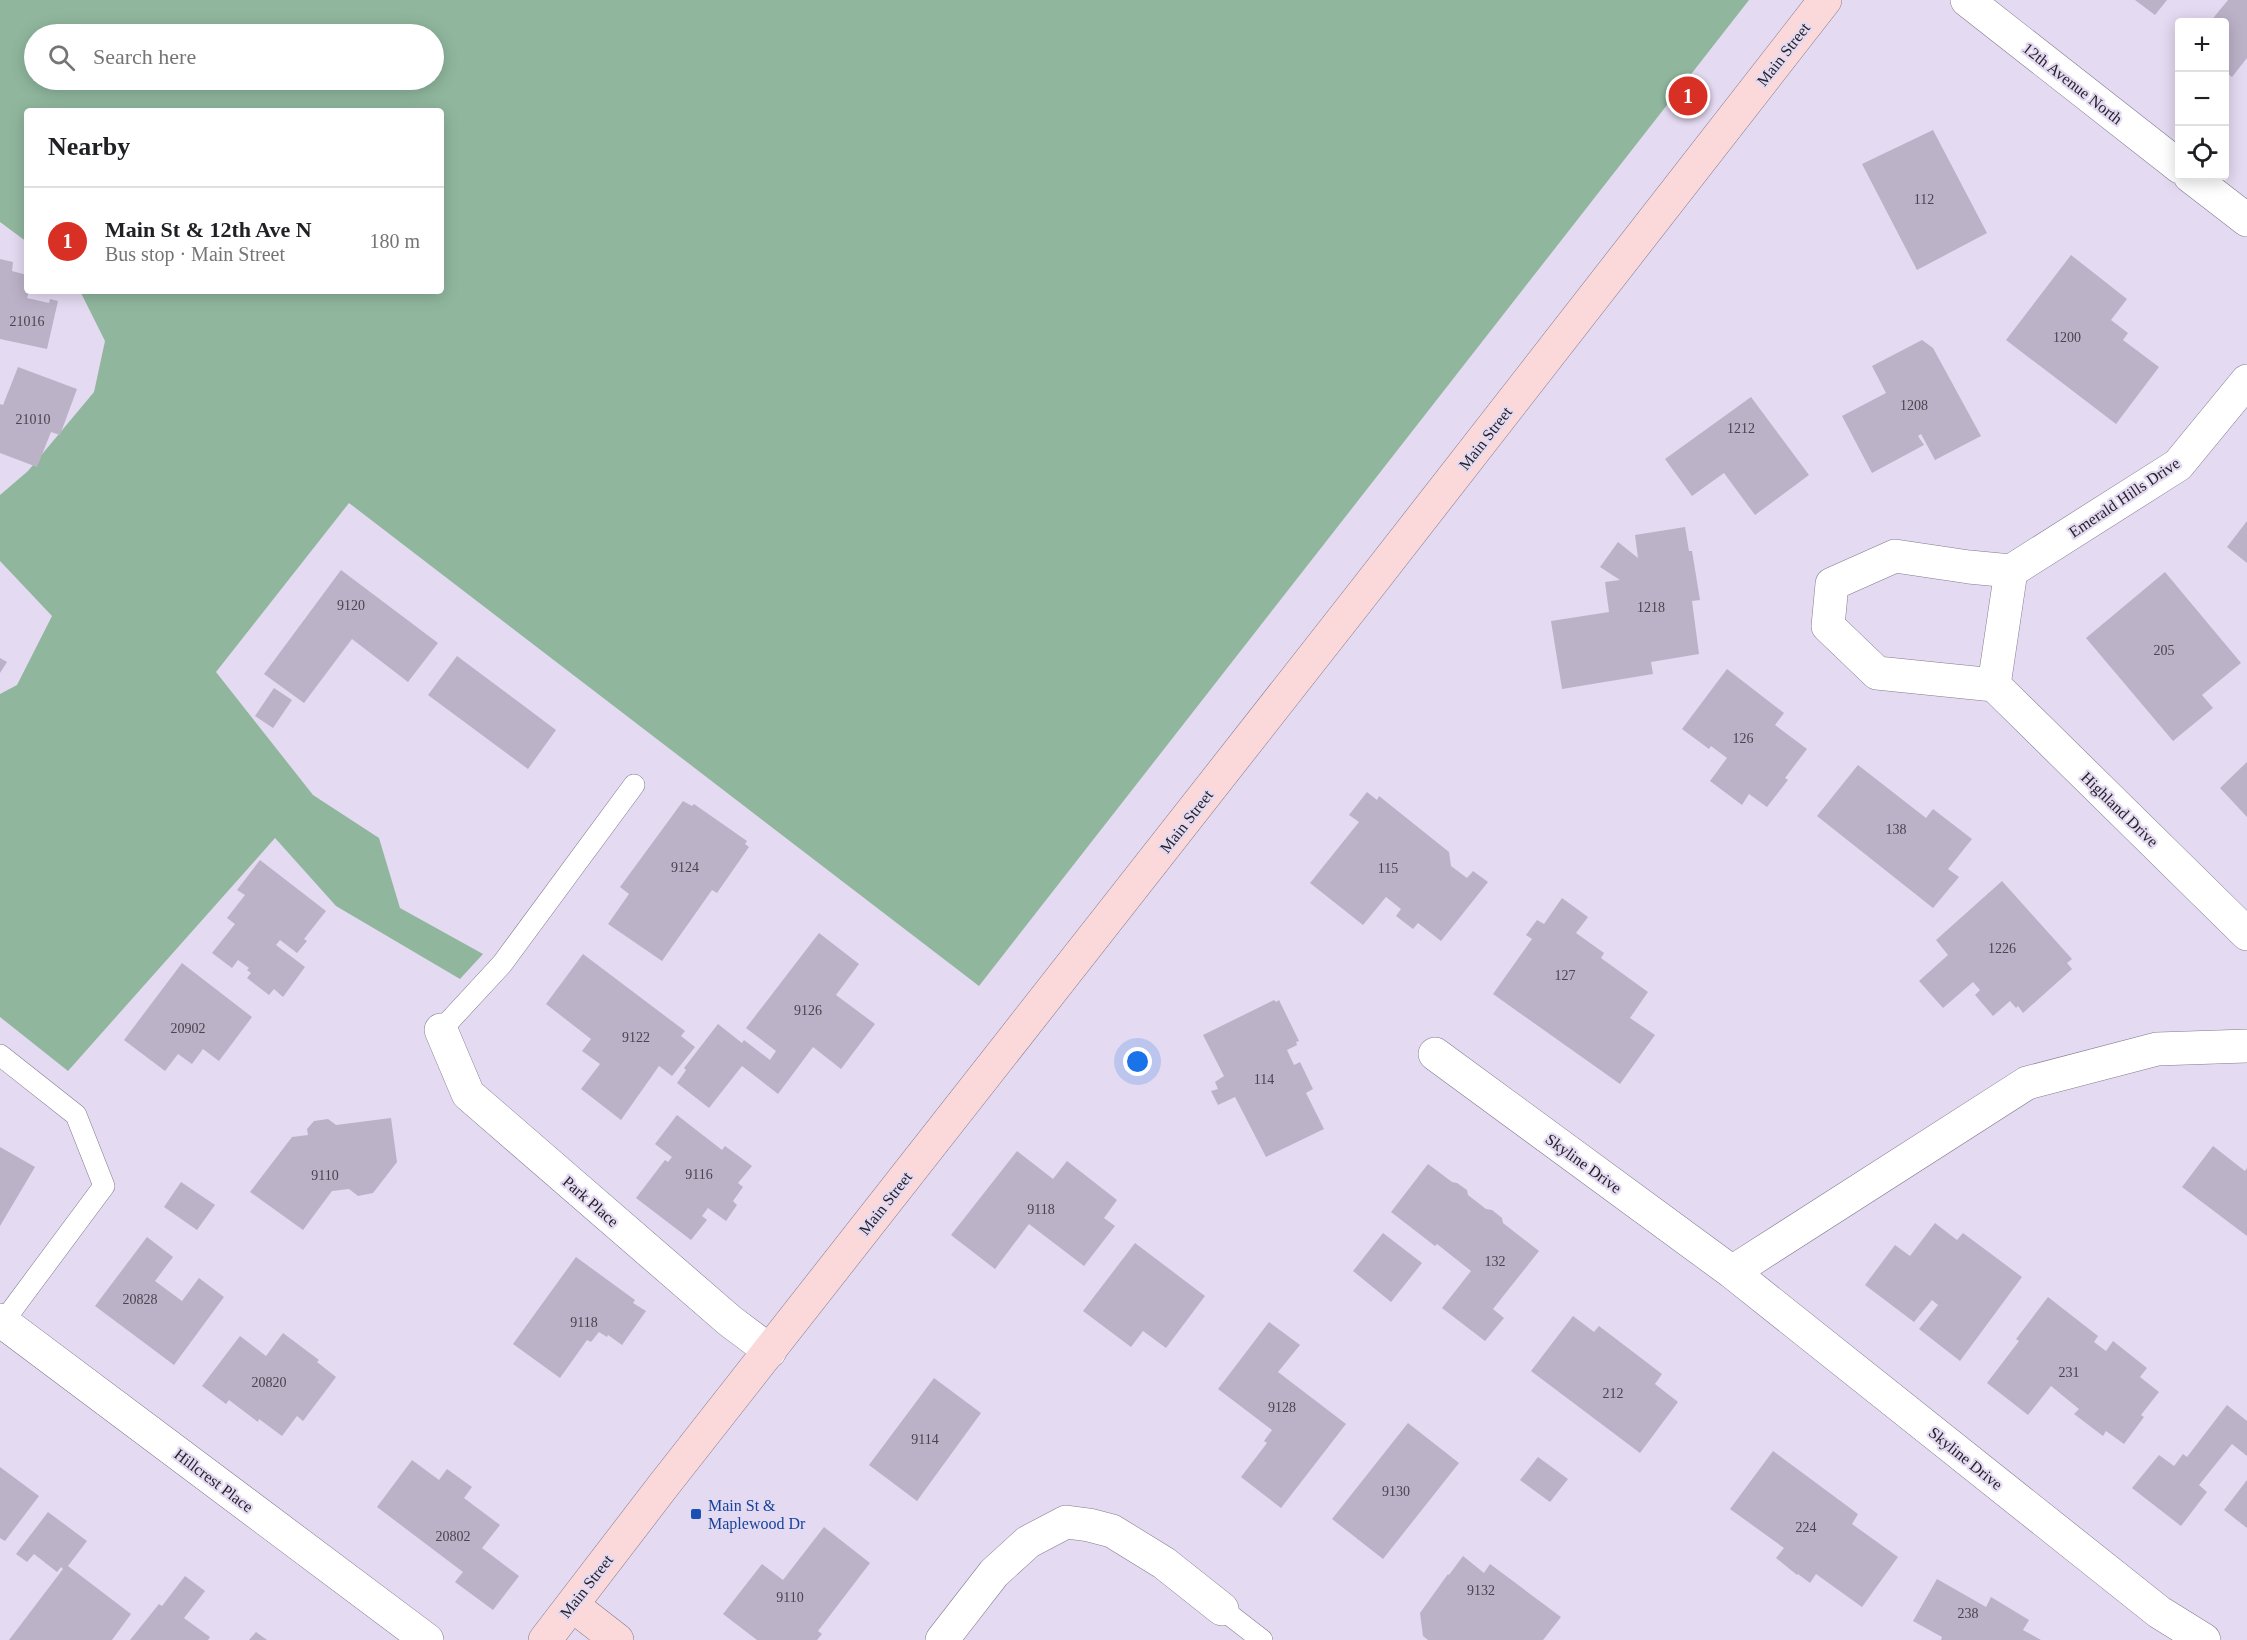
<!DOCTYPE html>
<meta charset="utf-8">
<style>
:root{--surface:#fff;--page:#f2f2f2;--text:#202124;--muted:#757577;--line:#e0e0e0;--accent:#d93025}
body{margin:0;font-family:Georgia,serif;background:var(--page);color:var(--text)}
.controls{position:absolute;right:18px;top:18px;display:grid;overflow:hidden;border-radius:6px;box-shadow:0 3px 15px #0003}
.controls button{width:54px;height:54px;display:grid;place-items:center;padding:0;border:0;border-bottom:2px solid var(--line);background:var(--surface);color:var(--text);font:30px sans-serif}
.you{position:absolute;left:1138px;top:1062px;width:21px;height:21px;margin:-15px;border:4px solid #fff;border-radius:50%;background:#1a73e8;box-shadow:0 0 0 9px #1a73e833}
.badge{display:grid;place-items:center;width:39px;height:39px;border-radius:50%;background:var(--accent);color:#fff;font-size:20px;font-weight:700}
.pin{position:absolute;translate:-50% -50%;border:3px solid #fff;box-shadow:0 2px 6px #0006}
.list{margin:0;padding:0;list-style:none}
h2{display:flex;justify-content:space-between;align-items:center;height:78px;margin:0;padding:0 24px;font-size:26px}
h2 small{font-size:20px;font-weight:400;color:var(--muted)}
.list li{display:grid;grid-template-columns:39px 1fr auto;gap:18px;align-items:center;box-sizing:border-box;height:108px;padding:0 24px;border-top:2px solid var(--line)}
.list b{display:block;font-size:22px;white-space:nowrap}
.list p{margin:0;font-size:20px;white-space:nowrap;color:var(--muted)}
.list em{font-size:20px;font-style:normal;color:var(--muted)}
.icon{flex:none;width:33px;height:33px;fill:none;stroke:currentColor;stroke-width:2;stroke-linecap:round;stroke-linejoin:round}
.map{position:relative;flex:none;width:2247px;height:1640px;overflow:hidden}
.search{position:absolute;background:var(--surface);box-shadow:0 3px 15px #0003;left:24px;top:24px;width:420px;height:66px;display:flex;align-items:center;gap:15px;box-sizing:border-box;padding:0 21px;border-radius:33px;color:var(--muted);font-size:22px}
.panel{position:absolute;background:var(--surface);box-shadow:0 3px 15px #0003;left:24px;top:108px;width:420px;height:186px;border-radius:6px}
.map>svg:first-child{display:block}
</style>
<div class="map">
<svg width="2247" height="1640" viewBox="0 0 2247 1640">
<rect width="100%" height="100%" fill="#e4daf1"/>
<path fill="#90b79e" fill-rule="evenodd" d="M0,0H1749L979,986L349,503L216,672L313,795L379,838L400,908L483,954L460,979L336,906L275,838L68,1071L0,1017V694L17,685L52,616L0,561V495L28,471L94,392L105,341L80,291H441V111H27V242L0,222ZM34,34H434V80H34Z"/>
<path fill="#bcb2c8" d="M2135,0H2167L2155,15Z
M2228,0H2247V58L2232,77L2224,71V22H2210Z
M1933,130L1987,233L1917,270L1862,164Z
M2071,255L2127,299L2111,320L2128,333L2123,340L2159,367L2116,424L2006,340Z
M0,259L13,262L12,271L27,275L25,291L29,292L27,298L49,303L50,299L58,301L47,349L0,339Z
M1922,340L1933,348L1981,436L1935,460L1921,434L1918,436L1924,445L1872,473L1842,416L1886,393L1872,366Z
M18,367L77,389L60,435L51,432L37,467L0,453V404L3,405Z
M1751,397L1809,475L1755,515L1724,473L1692,496L1665,459Z
M2247,521V563L2227,547Z
M1685,527L1689,551H1692L1700,600L1692,601L1699,654L1651,662L1653,674L1562,689L1551,621L1609,612L1605,582L1620,580L1600,567L1618,542L1638,558L1635,535Z
M341,570L438,643L408,682L352,639L304,703L264,674Z
M2165,572L2241,663L2202,695L2213,708L2173,741L2086,638Z
M457,656L556,730L528,769L428,695Z
M0,658L7,662L0,673Z
M1727,669L1784,713L1775,725L1807,749L1785,778L1788,780L1767,807L1749,794L1742,805L1710,781L1727,758L1711,746L1709,749L1682,729Z
M274,688L292,700L273,728L255,716Z
M2247,762V817L2220,788Z
M1858,765L1926,818L1933,809L1972,839L1948,869L1959,877L1933,908L1817,816Z
M1367,792L1377,800L1379,796L1449,852L1451,866L1467,878L1473,871L1488,882L1441,941L1418,923L1413,929L1396,916L1401,909L1386,897L1363,925L1310,883L1359,822L1349,815Z
M683,801L692,806L694,804L747,841L745,844L749,847L717,893L712,890L662,961L608,924L629,894L620,887Z
M260,860L326,911L304,939L307,941L297,953L280,940L276,945L305,967L283,997L274,989L269,995L247,978L251,973L247,970L249,968L238,960L232,968L212,953L235,924L227,918L245,895L237,890Z
M2002,881L2072,959L2067,963L2072,969L2023,1013L2018,1006L2016,1008L2010,1001L1993,1016L1975,995L1980,990L1973,982L1943,1008L1919,981L1948,955L1936,940Z
M1562,898L1588,917L1576,933L1604,953L1601,958L1648,992L1630,1018L1655,1035L1620,1084L1493,994L1532,939L1526,935L1537,920L1544,924Z
M819,933L859,964L836,995L875,1024L841,1069L813,1047L778,1094L742,1066L709,1108L677,1083L686,1070L684,1068L718,1024L742,1043L744,1040L770,1060L776,1051L746,1028Z
M583,954L685,1031L681,1036L695,1047L672,1076L659,1066L621,1120L581,1089L600,1064L582,1051L591,1039L546,1004Z
M182,963L252,1017L219,1061L203,1049L192,1064L178,1054L165,1071L124,1040Z
M1274,1000L1276,1002L1279,1000L1299,1041L1296,1042L1297,1045L1287,1050L1294,1065L1300,1062L1313,1089L1306,1093L1324,1129L1266,1157L1235,1097L1218,1105L1211,1091L1218,1089L1215,1082L1224,1076L1203,1035Z
M677,1115L722,1150L725,1146L752,1166L738,1183L743,1187L733,1201L737,1205L726,1221L708,1208L702,1216L707,1220L691,1240L636,1198L665,1160L668,1162L672,1157L655,1144Z
M391,1118L397,1162L373,1193L358,1196L349,1189L332,1191L303,1230L250,1192L292,1137L308,1135L307,1129L314,1121L328,1119L336,1125Z
M2213,1146L2245,1171L2247,1168V1236L2182,1187Z
M0,1147L35,1167L0,1226Z
M1017,1151L1053,1179L1067,1161L1117,1200L1104,1218L1115,1226L1084,1266L1029,1224L995,1269L951,1235Z
M1428,1164L1452,1182L1457,1183L1467,1190L1468,1195L1486,1209L1492,1210L1502,1218L1503,1223L1539,1251L1493,1309L1504,1318L1485,1341L1442,1308L1471,1271L1437,1244L1435,1246L1391,1212Z
M181,1182L215,1205L197,1230L164,1207Z
M1935,1223L1957,1240L1963,1233L2022,1277L1960,1361L1919,1329L1938,1305L1932,1300L1914,1322L1865,1285L1895,1245L1910,1256Z
M1383,1233L1422,1263L1391,1302L1353,1271Z
M147,1237L173,1257L155,1281L182,1301L199,1278L224,1297L174,1365L95,1306Z
M1135,1243L1205,1296L1166,1348L1143,1331L1131,1347L1083,1311Z
M576,1257L635,1300L633,1303L646,1311L622,1345L608,1335L607,1337L599,1332L591,1342L587,1340L560,1378L513,1344Z
M2048,1297L2098,1336L2094,1342L2106,1351L2113,1341L2147,1368L2140,1377L2159,1392L2141,1415L2144,1417L2124,1444L2106,1431L2103,1436L2074,1414L2079,1409L2051,1386L2028,1415L1987,1383L2019,1341L2016,1339Z
M1573,1316L1594,1332L1599,1326L1662,1374L1655,1384L1678,1402L1640,1453L1531,1371Z
M1269,1322L1300,1345L1278,1372L1346,1424L1281,1508L1241,1477L1267,1443L1264,1441L1272,1430L1218,1389Z
M283,1333L319,1360L317,1362L336,1377L303,1421L297,1416L282,1436L259,1419L258,1422L229,1400L226,1404L202,1386L240,1336L266,1356Z
M934,1378L981,1413L917,1501L869,1465Z
M2227,1405L2247,1421V1456L2232,1444L2199,1485L2207,1492L2181,1526L2132,1488L2159,1455L2174,1466L2183,1454L2187,1457Z
M1408,1423L1459,1463L1383,1559L1332,1519Z
M1773,1451L1858,1514L1852,1524L1898,1557L1862,1607L1816,1574L1810,1583L1798,1574L1797,1575L1776,1558L1784,1548L1730,1509Z
M1538,1457L1568,1479L1550,1502L1520,1480Z
M412,1460L439,1480L447,1469L472,1487L464,1498L500,1525L482,1548L519,1576L493,1610L455,1582L463,1572L377,1507Z
M0,1467L39,1496L5,1541L0,1538Z
M2247,1480V1528L2224,1510Z
M48,1512L87,1541L68,1566L131,1614L112,1640H9L63,1569L61,1567L57,1572L34,1554L27,1562L16,1554Z
M824,1527L870,1563L818,1631L822,1634L817,1640H757L723,1614L762,1564L783,1580Z
M1463,1556L1484,1573L1490,1564L1561,1617L1543,1640H1428L1423,1636L1420,1613L1448,1574L1449,1575Z
M185,1576L205,1591L184,1618L210,1637L208,1640H130L159,1604L162,1606Z
M1937,1579L1986,1607L1991,1597L2029,1620L2023,1630L2041,1640H1941L1942,1637L1913,1621Z
M256,1632L267,1640H249Z"/>
<g fill="none" stroke-linecap="round" stroke-linejoin="round">
<g stroke="#837a8e" stroke-width="22">
<path id="lane" d="M441,1030L502,964L634,785
M0,1055L76,1115L104,1186L3,1322
M1222,1609L1262,1640"/>
</g>
<g stroke="#837a8e" stroke-width="34">
<path id="street" d="M1967,0L2180,167
M2190,176L2247,220
M1994,685L2011,571L2178,465L2247,381
M1994,685L1877,673L1828,626L1832,584L1895,556L1969,567L2011,571
M1994,685L2247,934
M441,1030L468,1094L730,1321L770,1351
M1435,1054L1732,1272L2159,1612L2204,1640
M1732,1272L2027,1083L2157,1049L2247,1046
M0,1320L427,1640
M942,1640L994,1573L1028,1542L1066,1522L1089,1525L1112,1531L1164,1563L1222,1609"/>
</g>
<g stroke="#837a8e" stroke-width="34">
<path id="secondary" d="M572,1605L617,1640
M545,1640L663,1486L1368,587L1825,0"/>
</g>
<use href="#lane" stroke="#fff" stroke-width="21"/>
<use href="#street" stroke="#fff" stroke-width="33"/>
<use href="#secondary" stroke="#fbd9da" stroke-width="33"/>
</g>
<rect fill="#1a4fb4" stroke="#e4daf1" stroke-width="2" x="690" y="1508" width="12" height="12" rx="3"/>
<g text-anchor="middle" stroke-width="4.5" stroke-linejoin="round" paint-order="stroke">
<g font-size="14" fill="#49444f">
<text x="1924" y="204">112</text>
<text x="27" y="326">21016</text>
<text x="2067" y="342">1200</text>
<text x="1914" y="410">1208</text>
<text x="33" y="424">21010</text>
<text x="1741" y="433">1212</text>
<text x="351" y="610">9120</text>
<text x="1651" y="612">1218</text>
<text x="2164" y="655">205</text>
<text x="1743" y="743">126</text>
<text x="1896" y="834">138</text>
<text x="685" y="872">9124</text>
<text x="1388" y="873">115</text>
<text x="2002" y="953">1226</text>
<text x="1565" y="980">127</text>
<text x="808" y="1015">9126</text>
<text x="188" y="1033">20902</text>
<text x="636" y="1042">9122</text>
<text x="1264" y="1084">114</text>
<text x="699" y="1179">9116</text>
<text x="325" y="1180">9110</text>
<text x="1041" y="1214">9118</text>
<text x="1495" y="1266">132</text>
<text x="140" y="1304">20828</text>
<text x="584" y="1327">9118</text>
<text x="2069" y="1377">231</text>
<text x="269" y="1387">20820</text>
<text x="1613" y="1398">212</text>
<text x="1282" y="1412">9128</text>
<text x="925" y="1444">9114</text>
<text x="1396" y="1496">9130</text>
<text x="1806" y="1532">224</text>
<text x="453" y="1541">20802</text>
<text x="1481" y="1595">9132</text>
<text x="790" y="1602">9110</text>
<text x="1968" y="1618">238</text>
</g>
<g font-size="16" fill="#231f27" stroke="#e4daf1">
<text transform="translate(1783 54) rotate(-52)" y="6">Main Street</text>
<text transform="translate(2073 83) rotate(38)" y="6">12th Avenue North</text>
<text transform="translate(1485 438) rotate(-52)" y="6">Main Street</text>
<text transform="translate(2124 497) rotate(-34)" y="6">Emerald Hills Drive</text>
<text transform="translate(2120 809) rotate(44)" y="6">Highland Drive</text>
<text transform="translate(1186 821) rotate(-52)" y="6">Main Street</text>
<text transform="translate(1584 1163) rotate(36)" y="6">Skyline Drive</text>
<text transform="translate(591 1201) rotate(41)" y="6">Park Place</text>
<text transform="translate(885 1203) rotate(-52)" y="6">Main Street</text>
<text transform="translate(1966 1458) rotate(39)" y="6">Skyline Drive</text>
<text transform="translate(214 1480) rotate(37)" y="6">Hillcrest Place</text>
<text transform="translate(586 1586) rotate(-52)" y="6">Main Street</text>
</g>
<g font-size="16" fill="#164399" stroke="#e4daf1" text-anchor="start">
<text x="708" y="1511">Main St &amp;<tspan x="708" dy="18">Maplewood Dr</tspan></text>
</g>
</g>
</svg>
<div class="controls">
<button>+</button>
<button>−</button>
<button><svg class="icon" aria-label="locate" viewBox="0 0 24 24"><circle cx="12" cy="12" r="6"/><path d="M12 2v4M12 18v4M2 12h4M18 12h4"/></svg></button>
</div>
<div class="you"></div>
<div class="pin badge" style="left:1688px;top:96px">1</div>
<div class="search"><svg class="icon" aria-label="search" viewBox="0 0 24 24"><circle cx="10" cy="10" r="6"/><path d="M15 15l6 6"/></svg>Search here</div>
<section class="panel">
<h2>Nearby<small></small></h2>
<ul class="list">
<li><span class="badge">1</span><div><b>Main St &amp; 12th Ave N</b><p>Bus stop · Main Street</p></div><em>180 m</em></li>
</ul>
</section>
</div>
